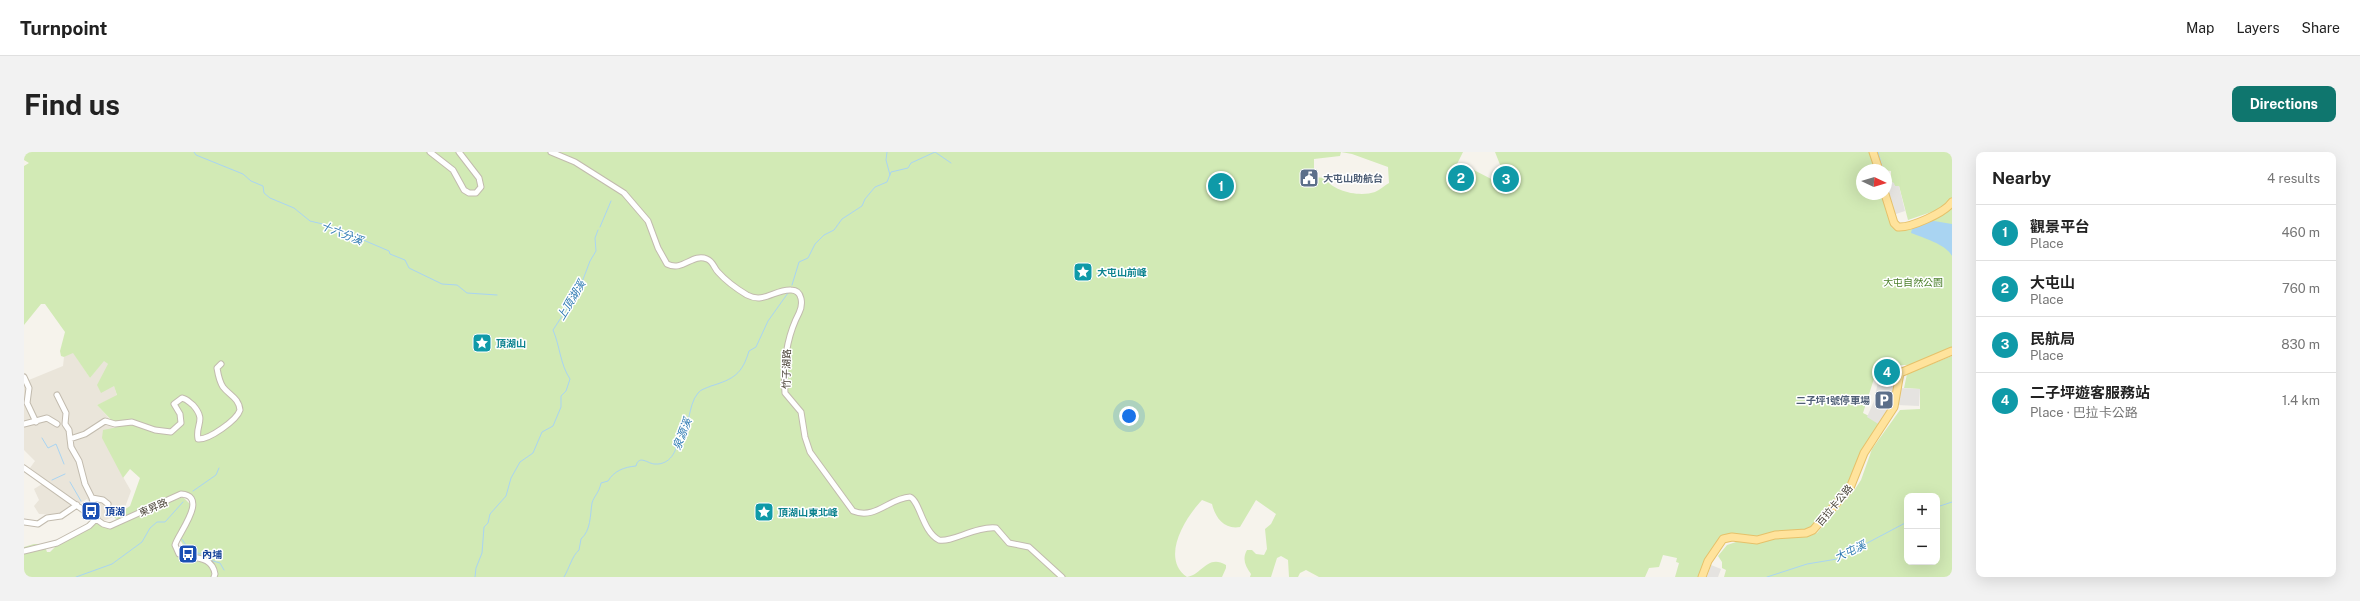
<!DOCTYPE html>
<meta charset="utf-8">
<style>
:root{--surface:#fff;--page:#f2f2f2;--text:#222;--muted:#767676;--line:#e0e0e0;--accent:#0f766e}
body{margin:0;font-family:"Public Sans","Noto Sans TC",sans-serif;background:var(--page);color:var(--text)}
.controls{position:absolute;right:12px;bottom:12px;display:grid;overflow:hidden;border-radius:8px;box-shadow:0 4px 16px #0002}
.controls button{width:36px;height:36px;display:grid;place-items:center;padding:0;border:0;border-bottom:1px solid var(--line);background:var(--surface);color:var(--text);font:20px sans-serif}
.compass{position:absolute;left:1832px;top:12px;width:36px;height:36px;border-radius:50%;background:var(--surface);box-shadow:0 4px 16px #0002;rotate:94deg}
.you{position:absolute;left:1105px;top:264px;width:14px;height:14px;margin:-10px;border:3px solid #fff;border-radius:50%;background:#1a73e8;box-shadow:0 0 0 6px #1a73e833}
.badge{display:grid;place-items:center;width:26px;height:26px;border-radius:50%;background:var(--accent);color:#fff;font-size:13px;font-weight:700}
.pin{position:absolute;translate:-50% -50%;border:2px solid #fff;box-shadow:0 1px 4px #0006}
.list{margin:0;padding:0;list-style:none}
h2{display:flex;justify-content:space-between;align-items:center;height:52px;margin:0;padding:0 16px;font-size:17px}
h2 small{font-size:13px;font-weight:400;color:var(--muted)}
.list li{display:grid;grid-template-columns:26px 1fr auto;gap:12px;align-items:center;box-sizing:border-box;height:56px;padding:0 16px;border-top:1px solid var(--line)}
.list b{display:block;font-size:15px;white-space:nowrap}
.list p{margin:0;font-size:13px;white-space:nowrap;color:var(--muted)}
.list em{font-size:13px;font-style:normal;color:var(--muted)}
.map{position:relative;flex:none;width:1928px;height:425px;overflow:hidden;border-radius:8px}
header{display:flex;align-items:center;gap:24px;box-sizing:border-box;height:56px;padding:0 20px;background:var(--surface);border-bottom:1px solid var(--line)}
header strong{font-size:19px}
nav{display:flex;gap:22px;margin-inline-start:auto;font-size:14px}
.intro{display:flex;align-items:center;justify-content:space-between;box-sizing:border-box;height:96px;padding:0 24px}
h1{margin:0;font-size:28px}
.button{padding:10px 18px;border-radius:8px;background:var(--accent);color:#fff;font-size:14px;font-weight:700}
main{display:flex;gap:24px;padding:0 24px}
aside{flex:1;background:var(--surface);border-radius:8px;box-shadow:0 4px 16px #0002}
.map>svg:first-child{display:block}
</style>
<header>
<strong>Turnpoint</strong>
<nav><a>Map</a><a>Layers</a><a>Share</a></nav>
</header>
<div class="intro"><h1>Find us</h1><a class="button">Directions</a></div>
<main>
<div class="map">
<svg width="1928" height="425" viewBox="0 0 1928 425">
<rect width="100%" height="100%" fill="#f6f3ec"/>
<path fill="#eae5da" d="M49,200L66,226L80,208L84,212L93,244L73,253L94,276L95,318L107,339L101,355L89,365L79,369L63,347L36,363L15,362L10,354L15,348L10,337L23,329L6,316L11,309L0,298V230L39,214L40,205Z"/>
<path fill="#d2eab5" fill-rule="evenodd" d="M0,0H1439L1433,12L1436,17L1442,14L1475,31L1481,25L1471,0H1847L1852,18H1838V42H1859L1877,78L1928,53V197C1897,210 1890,217 1855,211L1839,261L1857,270L1827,332L1789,375C1764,387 1731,385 1704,383L1680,412L1675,425H1651L1655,411L1652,410L1653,406L1639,403L1635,415L1625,416L1621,425H1295L1282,418L1276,421L1274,425H1265L1264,408L1257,404L1253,406L1247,425H1226L1227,422C1221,414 1218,407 1223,398H1228L1232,402L1240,403L1243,397L1241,377L1247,372L1252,362L1232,348L1216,375C1200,378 1191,365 1188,352L1178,348C1161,366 1136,406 1163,425C1178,423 1183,402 1202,413V416L1198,425H191C198,408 174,405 164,400L156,388L169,356L163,342L96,369L89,365L106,354L116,326L106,317L99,326L78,286L79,278L94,275L73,253L93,243L90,234L77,241L73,233L84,212L80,209L66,226L49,201L40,205L37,204L36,199L41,180L21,152H17L0,173V14L5,11L0,8ZM1317,0L1328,2L1364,15L1365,31C1361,33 1356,38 1351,40C1336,45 1309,40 1301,26L1290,25V7L1316,4Z
M1854,0H1928V47L1919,56L1884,68L1875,34H1871L1867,29V19L1860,18Z
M1928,204V425H1700L1702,418L1698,416V410L1694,404L1703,393L1712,390L1785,384L1793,381L1831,337L1837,328L1848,297L1876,258L1896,257V237L1880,236L1883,222ZM1883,344H1913V410H1883Z
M159,345L166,352C166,361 164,370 158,377C154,383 149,386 148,394L155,404L184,412L188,419L187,425H0V395L10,392H20L23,400H26L33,393L73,370L85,376L91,375L121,359Z"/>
<path fill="#e5e3e0" d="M1862,27L1870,31L1871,34H1875L1881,59L1869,63L1862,36Z
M1855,225L1870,228L1872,231L1866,256L1856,273L1843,265L1850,249Z
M1874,236L1896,237L1895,254L1873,253Z
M1687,413L1697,417L1694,425H1683Z"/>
<path fill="#a9d4f2" d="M1910,69L1928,72V104C1923,93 1898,85 1887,81L1888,77L1899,70Z"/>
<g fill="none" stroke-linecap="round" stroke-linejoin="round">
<path stroke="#a9d4f2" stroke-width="1" d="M170,0L172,3L219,22L227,29L239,34L240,41L246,46L270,56L286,69L307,74L321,83L337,87L365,99L366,102L381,108L385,116L418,132L433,133L443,141L473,143
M863,0L862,8L866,23
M911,0L927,11
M1854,0L1859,17
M576,75L587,49
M768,133L775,110L784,106L791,92L800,83L810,78L818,67L838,54L841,47L851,35L863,30L867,20L884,16L887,11L911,0
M18,286L24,296L32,292L40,312
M28,328L41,322
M46,330L57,349
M169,339L192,323L195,316
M1913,355L1928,350
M157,386L167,400L179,402L189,409L196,411L200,418
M52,425L88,412L118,390L126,376L133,370H141L159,350
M451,425L452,416L458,401L460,375L464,371L466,362L482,344L487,326L496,310L509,301L518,280L529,274L537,255V244L542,239L546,227C536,212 536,194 529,178L555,138L566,109L572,99L571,86L574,78
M540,425C545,417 548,404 555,398L557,387C567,378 566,364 568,351C570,344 575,341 577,331L584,329C590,319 600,315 612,314C615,302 624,312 631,312C646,313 653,299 654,287C667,278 663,254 674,241C677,237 683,236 687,234C710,227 718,222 725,199L732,195L744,169L764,141
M1743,425L1783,412L1813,407L1883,370"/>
<g stroke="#c2bbae" stroke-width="7">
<path id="minor" d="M406,0L429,18L440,38L445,41H452L457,35L455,26L435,0
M527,0L551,10L600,41L624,69L634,96L643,112C659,120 668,101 683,107C689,109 690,116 694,120C702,129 713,137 723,143C740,152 751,137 767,138C779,138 779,153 775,161C762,186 759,213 761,241L777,260L781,285L786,300L829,359C852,368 865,346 886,345C896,349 898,379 915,388C927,391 952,374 972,376L985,391L1005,395L1038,425
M0,225L5,236L3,251L12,270
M0,272L23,266L33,272
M46,287L61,282L81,269L91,272L108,270L131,278L147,280L157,271L156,262L150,252L158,246C163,247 165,250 169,253C183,269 171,272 174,287C185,288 213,268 216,258C215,246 205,243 199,235C195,229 194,222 193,216L197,212
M0,316L79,372L86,374L157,342C186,344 153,383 151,393L155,402C169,407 188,403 191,422L190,425
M68,346L79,348L84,352
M0,370L14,372L23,366L37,364L53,353
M0,399L33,391L65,374L73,366L68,346L61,332L55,309L47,295L45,278L41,272L42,261L33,243"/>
</g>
<g stroke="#e6c16a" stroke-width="9">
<path id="major" d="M1849,0L1855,18
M1861,42L1870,71L1874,75C1886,76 1921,61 1928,50
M1678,425L1684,409L1699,387L1708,385L1733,388L1751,383L1782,381L1789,378L1826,336L1840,301L1870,255L1876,221L1928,199"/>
</g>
<use href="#minor" stroke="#fff" stroke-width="5"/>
<use href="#major" stroke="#ffe39c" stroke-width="7"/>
</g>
<defs>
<g id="civic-square" transform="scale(1)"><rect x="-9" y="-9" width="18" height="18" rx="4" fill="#5c6f8a" stroke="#fff"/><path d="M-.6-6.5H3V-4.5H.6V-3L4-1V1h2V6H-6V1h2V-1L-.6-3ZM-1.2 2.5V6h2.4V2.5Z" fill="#fff"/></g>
<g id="sight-square" transform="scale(1)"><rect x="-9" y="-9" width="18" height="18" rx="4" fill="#0f9aa8" stroke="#fff"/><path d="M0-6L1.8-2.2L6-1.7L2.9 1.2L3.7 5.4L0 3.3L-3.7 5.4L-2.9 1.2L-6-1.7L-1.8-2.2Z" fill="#fff"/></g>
<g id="parking-square" transform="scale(1)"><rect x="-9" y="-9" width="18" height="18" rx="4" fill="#5c6f8a" stroke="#fff"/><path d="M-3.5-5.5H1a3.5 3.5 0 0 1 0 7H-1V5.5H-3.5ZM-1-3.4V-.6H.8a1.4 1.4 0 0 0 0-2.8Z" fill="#fff"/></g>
<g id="bus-square" transform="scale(1)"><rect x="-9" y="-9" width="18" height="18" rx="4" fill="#1a4fb4" stroke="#fff"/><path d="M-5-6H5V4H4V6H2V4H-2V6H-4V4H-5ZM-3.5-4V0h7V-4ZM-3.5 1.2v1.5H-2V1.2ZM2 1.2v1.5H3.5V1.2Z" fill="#fff"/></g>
</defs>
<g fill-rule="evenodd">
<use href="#civic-square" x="1285" y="26"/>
<use href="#sight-square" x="1059" y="120"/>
<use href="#sight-square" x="458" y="191"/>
<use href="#parking-square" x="1860" y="248"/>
<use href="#bus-square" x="67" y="359"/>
<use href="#sight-square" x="740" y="360"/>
<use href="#bus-square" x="164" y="402"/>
</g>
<g text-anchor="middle" stroke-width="3" stroke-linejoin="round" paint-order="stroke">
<g font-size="10" font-weight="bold" fill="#4e5e75" stroke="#fff" text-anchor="start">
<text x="1299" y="30">大屯山助航台</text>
<text x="1846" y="252" text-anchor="end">二子坪1號停車場</text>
</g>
<g font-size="10" font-weight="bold" fill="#0d838f" stroke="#fff" text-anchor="start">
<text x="1073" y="124">大屯山前峰</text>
<text x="472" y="195">頂湖山</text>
<text x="754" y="364">頂湖山東北峰</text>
</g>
<g font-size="10" fill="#4a7f2a" stroke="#fff">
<text x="1889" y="134">大屯自然公園</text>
</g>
<g font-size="10" fill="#4b4439" stroke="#fff">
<text transform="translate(762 217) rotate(-89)" y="4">竹子湖路</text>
<text transform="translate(1810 353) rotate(-50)" y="4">百拉卡公路</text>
<text transform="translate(129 355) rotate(-23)" y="4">東昇路</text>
</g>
<g font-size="10" font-weight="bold" fill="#164399" stroke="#fff" text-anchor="start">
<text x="81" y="363">頂湖</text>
<text x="178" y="406">內埔</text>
</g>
<g font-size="11" font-style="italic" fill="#2e7ab2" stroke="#fff">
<text transform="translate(318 81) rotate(22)" y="4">十六分溪</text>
<text transform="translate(547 148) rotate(-59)" y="4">上頂湖溪</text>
<text transform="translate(658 282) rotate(-69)" y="4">泉源溪</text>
<text transform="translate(1826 399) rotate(-25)" y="4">大屯溪</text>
</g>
</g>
</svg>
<div class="controls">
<button>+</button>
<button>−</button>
</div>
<svg class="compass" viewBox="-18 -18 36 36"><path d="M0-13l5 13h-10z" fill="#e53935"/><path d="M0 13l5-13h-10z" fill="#767676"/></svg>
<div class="you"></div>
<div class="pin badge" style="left:1197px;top:34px;background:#0f9aa8">1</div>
<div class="pin badge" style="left:1437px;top:26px;background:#0f9aa8">2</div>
<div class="pin badge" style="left:1482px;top:27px;background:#0f9aa8">3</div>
<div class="pin badge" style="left:1863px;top:220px;background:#0f9aa8">4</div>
</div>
<aside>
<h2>Nearby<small>4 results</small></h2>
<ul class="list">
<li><span class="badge" style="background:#0f9aa8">1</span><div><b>觀景平台</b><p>Place</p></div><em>460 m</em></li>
<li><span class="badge" style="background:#0f9aa8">2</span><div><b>大屯山</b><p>Place</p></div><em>760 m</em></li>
<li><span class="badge" style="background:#0f9aa8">3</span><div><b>民航局</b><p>Place</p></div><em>830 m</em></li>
<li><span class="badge" style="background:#0f9aa8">4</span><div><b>二子坪遊客服務站</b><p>Place · 巴拉卡公路</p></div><em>1.4 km</em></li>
</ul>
</aside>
</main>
